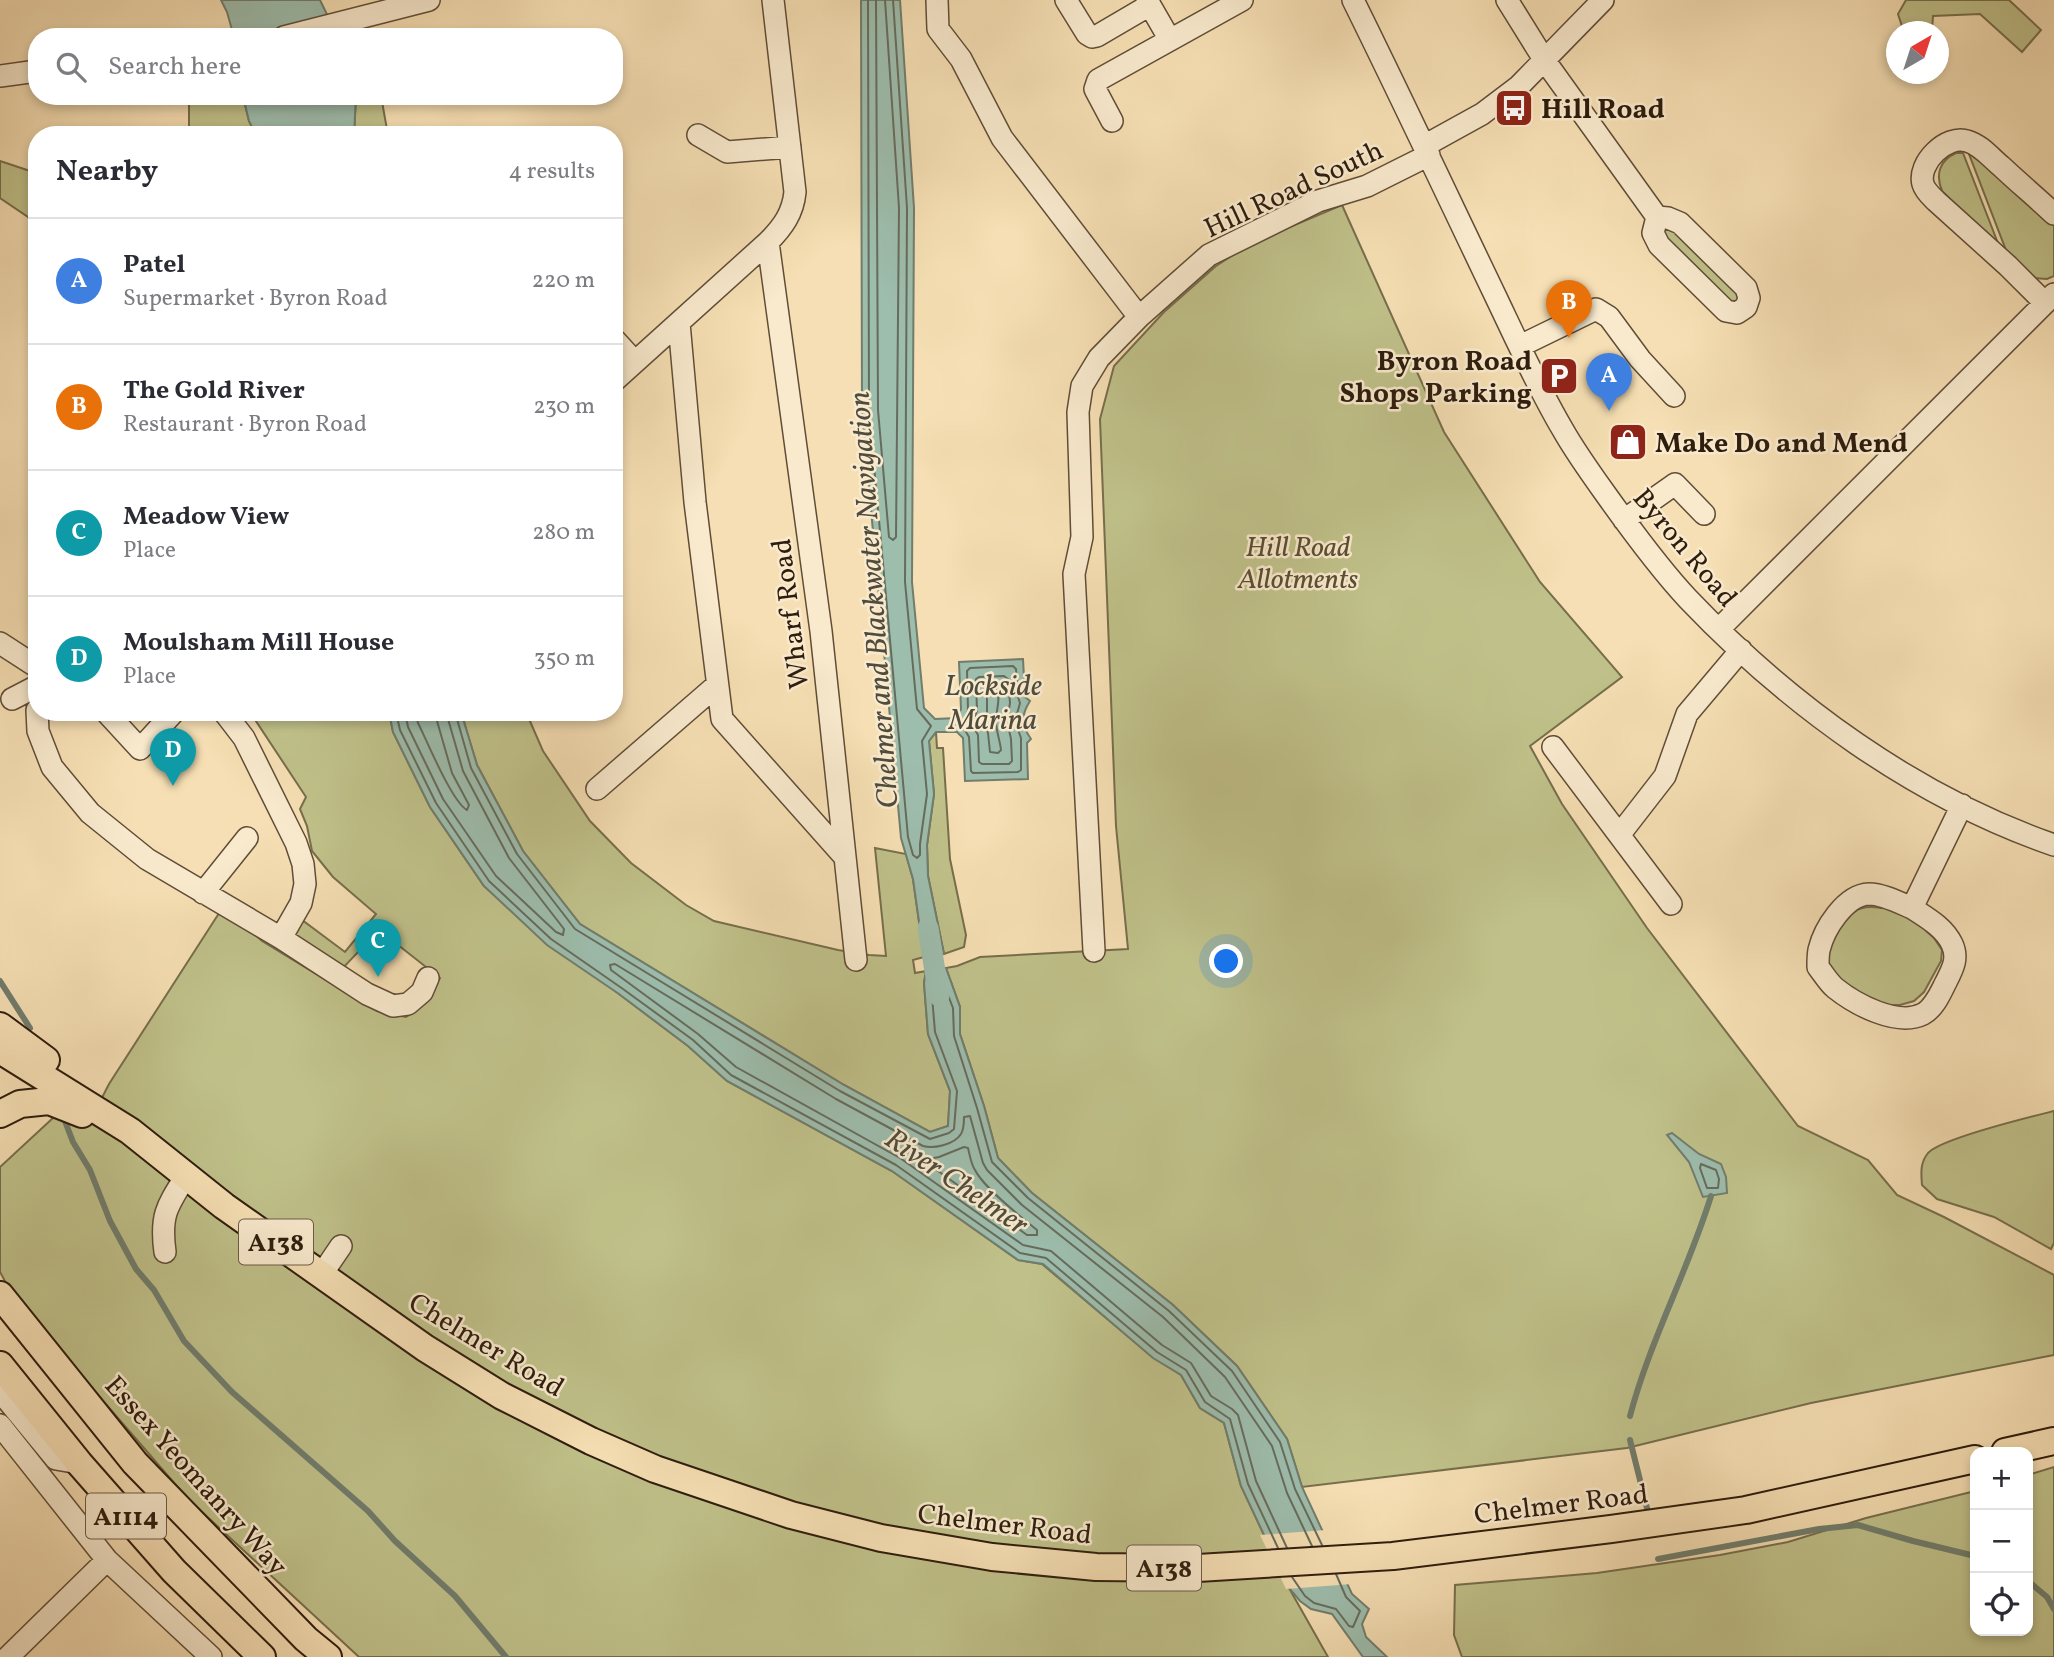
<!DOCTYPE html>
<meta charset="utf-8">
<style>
:root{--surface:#fff;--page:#f7f7f7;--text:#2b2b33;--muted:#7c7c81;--line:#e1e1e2;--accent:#8f2418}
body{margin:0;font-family:Vollkorn,serif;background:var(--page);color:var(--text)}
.controls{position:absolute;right:21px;bottom:21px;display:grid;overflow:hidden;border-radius:14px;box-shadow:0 4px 10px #0003}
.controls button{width:63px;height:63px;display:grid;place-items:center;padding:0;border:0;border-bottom:2px solid var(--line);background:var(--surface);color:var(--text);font:35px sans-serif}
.compass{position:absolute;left:1886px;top:21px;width:63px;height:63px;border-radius:50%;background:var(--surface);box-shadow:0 4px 10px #0003;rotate:39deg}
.you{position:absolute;left:1227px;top:962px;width:24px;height:24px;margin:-18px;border:5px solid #fff;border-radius:50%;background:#1a73e8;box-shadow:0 0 0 10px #1a73e833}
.badge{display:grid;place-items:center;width:46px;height:46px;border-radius:50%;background:var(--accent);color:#fff;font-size:23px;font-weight:700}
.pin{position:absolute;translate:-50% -58px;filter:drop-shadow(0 2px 4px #0008)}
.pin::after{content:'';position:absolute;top:37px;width:24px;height:21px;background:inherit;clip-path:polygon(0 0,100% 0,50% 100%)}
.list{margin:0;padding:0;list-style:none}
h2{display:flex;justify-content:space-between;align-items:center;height:91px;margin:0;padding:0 28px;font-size:30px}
h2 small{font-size:23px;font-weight:400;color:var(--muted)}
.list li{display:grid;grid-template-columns:46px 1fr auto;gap:21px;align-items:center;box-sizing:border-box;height:126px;padding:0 28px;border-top:2px solid var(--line)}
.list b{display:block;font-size:26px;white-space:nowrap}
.list p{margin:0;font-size:23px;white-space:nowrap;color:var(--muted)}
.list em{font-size:23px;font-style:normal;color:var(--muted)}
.icon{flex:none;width:38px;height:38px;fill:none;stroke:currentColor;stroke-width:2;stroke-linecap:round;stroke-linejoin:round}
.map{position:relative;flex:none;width:2054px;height:1657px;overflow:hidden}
.search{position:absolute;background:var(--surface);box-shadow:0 4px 10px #0003;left:28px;top:28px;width:595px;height:77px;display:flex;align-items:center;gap:18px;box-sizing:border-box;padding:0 24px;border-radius:28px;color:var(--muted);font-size:26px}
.panel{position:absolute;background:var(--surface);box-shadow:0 4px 10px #0003;left:28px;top:126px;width:595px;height:595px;border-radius:28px}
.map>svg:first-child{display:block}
</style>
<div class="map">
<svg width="2054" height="1657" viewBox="0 0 2054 1657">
<rect width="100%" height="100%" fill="#f6dfb4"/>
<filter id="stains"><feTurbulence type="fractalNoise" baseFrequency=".00286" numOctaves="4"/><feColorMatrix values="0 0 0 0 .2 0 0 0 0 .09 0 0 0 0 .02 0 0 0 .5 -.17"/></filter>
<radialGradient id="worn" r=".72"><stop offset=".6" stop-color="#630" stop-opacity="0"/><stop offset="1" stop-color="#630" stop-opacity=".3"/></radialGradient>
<path fill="#c0c18a" stroke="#776e4c" stroke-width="2" d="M1906,0H2009L2041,30L2022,52L1980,14L1933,16L1932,31H1905L1902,26L1898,14Z
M189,96H243L249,121L256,135H189Z
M356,96H381L388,135H354Z
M1956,153H1963L2001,251L1942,191C1935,174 1940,160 1956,153Z
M1969,154L1975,156L2054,221V276L2047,279L2033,278L2009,258Z
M0,161L30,171L37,177V223L0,198Z
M1342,205L1444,432L1540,582L1622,677L1530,746L1562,804L1647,928L1798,1126L1868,1160L1897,1195L1944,1217L2054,1275V1355L1811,1403L1627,1448L1302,1487L1287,1439L1237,1366L1173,1305L1032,1193L998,1158L984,1106L960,1034V1007L946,968L957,966L980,957L1128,949L1116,826L1100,419L1114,366L1164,312L1216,266L1250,244Z
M1668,225L1740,292L1736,305L1728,304L1665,242L1662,227Z
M250,712H389L393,732L430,807L484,886L619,994L688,1046L727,1081L892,1171L1018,1260L1042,1264L1150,1355L1181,1375L1200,1408L1224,1423L1241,1486L1289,1588L1328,1657H359L188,1499L14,1298L0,1272V1167L53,1118L63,1116L88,1125L109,1084L223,907L262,941L377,1011L406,1017L427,1002L440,978L379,930L341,970L292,934L302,920L345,952L376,914L333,877L312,851L307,826L300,809L306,797Z
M461,712H526L543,751L590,821L631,863L686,905L714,921L838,950L869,955L886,956L875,848L906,854L913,879L924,957L913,960L915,973L926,971L924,983L928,1034L950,1091L948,1126L930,1132L844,1085L580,924L523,851L477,765Z
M936,732L937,748H943L950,859L966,935L964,947L944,954L928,876L927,845L934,794L929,741Z
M1882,904L1927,927L1926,931L1934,938L1942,950L1941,961L1924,992L1914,1001L1900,1005H1882L1841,982L1828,963L1827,942C1844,922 1851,902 1881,908Z
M2054,1111V1243L2051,1249L1994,1217L1937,1199L1922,1185C1921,1173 1920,1163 1928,1153C1942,1138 2030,1117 2054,1111Z
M2054,1467V1657H1462L1454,1635L1455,1585L1597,1573L1720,1555L1788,1542L1866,1518L1975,1491V1631H2028V1475Z"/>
<path fill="#9dbdad" stroke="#717d6d" stroke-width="2" d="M221,0H320L338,37H234L227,12Z
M861,0H900L914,208L912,582L924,708L935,719L957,718L961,709L959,662L1023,659L1025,697L1030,701C1021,715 1021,725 1031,739L1027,743L1028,779L965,781L963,738L957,732H936L929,741L934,794L927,845L928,876L944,954L924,957L913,879L901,838L862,411Z
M243,96H356L354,135H256L249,121Z
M389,712H461L477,765L523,851L580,924L844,1085L930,1132L948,1126L950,1091L928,1034L924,983L926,971L946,968L960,1007V1034L984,1106L998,1158L1032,1193L1173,1305L1237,1366L1287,1439L1302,1487L1352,1594L1369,1609L1362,1624L1366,1637L1387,1657H1363L1332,1614L1311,1609L1300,1601L1289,1588L1241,1486L1224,1423L1200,1408L1181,1375L1153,1358L1043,1264L1018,1260L892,1171L727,1081L688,1046L619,994L547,945L484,886L430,807L393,732Z
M1672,1133L1699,1154L1721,1164L1726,1177L1727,1193L1703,1197L1689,1162L1667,1135Z"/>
<path fill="#f6dfb4" d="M1326,1530L1352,1584L1286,1589L1260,1535Z"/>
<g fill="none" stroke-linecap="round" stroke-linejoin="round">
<path stroke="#666c5d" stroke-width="2" d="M868,0L869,411L908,837L913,855L917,858L920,855V844L927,794L922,741L931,726L917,709L905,582L907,208L893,0
M876,0L878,410L889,537L893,540L896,537L899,208L885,0
M1013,666L1016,669L1018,697L1020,703L1015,721L1021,738V770L1018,772L973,773L971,771L969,737L962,725L968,710L967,671L970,668Z
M1004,676L1008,679L1010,703L1007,721L1011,739L1012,761L1009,764H982L979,762L978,735L972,724L977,711L976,679L979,677Z
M989,687H995C1002,697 996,709 996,721C996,731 1000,740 1001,750L998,753L990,752L988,733L984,723L987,712V690Z
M396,712L400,730L436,803L489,881L551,939L623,989L693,1040L731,1075L896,1165L1020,1253L1046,1258L1157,1352L1186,1370L1205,1402L1230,1419L1248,1484L1278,1548
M405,712L408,727L443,799L496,876L556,932L563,935L564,929L509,858L463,771L446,712
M415,712L418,723C427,741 452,802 467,810L469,805L452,773L437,721L436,712
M455,712L471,768L517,854L575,929L840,1091L930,1139L949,1133L954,1129L957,1091L935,1032L931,984L933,978L941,977L953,1008L954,1036L977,1108L992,1162L1028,1198L1169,1311L1232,1371L1280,1442L1295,1489L1322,1545
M964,1147L968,1148C970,1156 971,1164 975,1170C984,1188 1021,1217 1037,1230V1235H1027L927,1163L928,1159L939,1157Z
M1701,1164L1716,1170L1719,1179L1718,1188H1707L1700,1168Z
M1287,1548L1256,1481L1238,1415L1232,1409L1211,1396L1191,1363L1162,1345L1051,1251L1023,1245L900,1158L736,1067L698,1034L611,970L610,965L615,964L836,1099L923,1146C933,1149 954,1145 961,1134C964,1129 964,1123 964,1117L970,1116L983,1163L987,1170L1022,1205L1163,1317L1225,1377L1272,1446L1287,1493L1312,1546
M1292,1577L1305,1596L1314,1603L1336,1609L1349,1626L1353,1627L1360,1611L1346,1597L1336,1574"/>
<path stroke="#717d6d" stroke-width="6" d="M0,981L30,1028
M63,1116L73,1142L90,1170L110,1221L136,1269L154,1290L184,1341L232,1392L368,1511L395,1541L455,1596L506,1657
M1630,1416C1650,1340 1688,1271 1711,1196
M1630,1440L1649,1516
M1658,1559L1819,1529L1858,1525L1913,1541L1975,1556
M2028,1581L2047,1597L2054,1609"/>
<path stroke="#9dbdad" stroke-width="21" d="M928,928L939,996"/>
<g stroke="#604d37" stroke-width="24">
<path id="minor" d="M773,0L795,192C793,213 783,227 768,242L821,631L856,960
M937,0L938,29L961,59L1002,138L1139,317
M1066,0L1087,34L1092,37L1097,36L1150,5
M1147,0L1170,40
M1353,0C1401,97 1447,195 1494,293C1516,339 1537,386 1563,430C1576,453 1592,475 1607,496C1632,531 1659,568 1688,599C1789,705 1915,797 2054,845
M1507,0L1545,61L1657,217L1668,218L1680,223L1746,288L1749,298L1746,307L1737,313L1726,311L1659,245L1653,233L1657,217
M284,37L429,0
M0,76L37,71
M1112,121L1095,89L1098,80L1242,0
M698,135L727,152L790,147
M1424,146L1482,114L1519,86L1603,0
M2045,303L2008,266L1936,201C1931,196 1925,191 1923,184C1917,163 1947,134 1967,141C1981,145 1991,158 2002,167C2019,183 2037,198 2054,214
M679,323L695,502L722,719L843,855
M614,339L635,362
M1520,346L1596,309L1609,317L1640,359L1674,396
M614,381L768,242
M1624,520L1675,484L1704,514
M1719,629L2054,294
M0,643L37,667
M12,699L37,686
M37,710L38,731L52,767L90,813L147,859L281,938L367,994L393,1006L408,1004L422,992L428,978
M106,712L140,749L174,712
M224,712L244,738L296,843L303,864L305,884L301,903L281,938
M1553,747L1671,904
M597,789L717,685
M1620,834L1665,776L1687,714L1741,650
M203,893L247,838
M1912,908C1900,903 1883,894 1869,894C1845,895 1824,929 1819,950C1818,955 1818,961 1818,967C1823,973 1828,982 1835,988C1855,1004 1897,1027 1923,1014C1934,1008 1940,994 1945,984C1952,970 1959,959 1952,944C1944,927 1927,918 1912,908L1962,805
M1094,951L1074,574L1082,537L1078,412L1082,386L1099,358L1139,317L1209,255L1318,201L1367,186L1429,155
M165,1252C160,1215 167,1206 186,1176
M322,1274L341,1246
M0,1391L56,1459L79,1463
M0,1425L107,1560L211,1657
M8,1657L107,1560"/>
</g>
<g stroke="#2e1c0d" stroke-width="30">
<path id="major" d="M0,1026L46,1060
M0,1050L130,1131L224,1206L425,1348L502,1396L591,1441L655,1469L791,1515L881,1538L992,1557L1096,1567L1198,1568L1393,1556L1611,1529L1746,1510L1975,1459
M0,1114L20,1104L49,1101L82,1114
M0,1295L135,1463L306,1639L328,1657
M0,1365L79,1463L174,1571L262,1657
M2005,1452L2054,1441"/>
</g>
<use href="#minor" stroke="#f9eace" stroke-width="21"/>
<use href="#major" stroke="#f6dfb4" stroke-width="26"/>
</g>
<defs>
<g id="bus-square" transform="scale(2.0125)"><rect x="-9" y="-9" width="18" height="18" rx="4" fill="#8f2418" stroke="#f9eace"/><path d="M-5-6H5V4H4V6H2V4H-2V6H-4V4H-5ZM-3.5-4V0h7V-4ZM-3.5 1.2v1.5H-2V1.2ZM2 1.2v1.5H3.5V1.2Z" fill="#fff"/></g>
<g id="parking-square" transform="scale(2.0125)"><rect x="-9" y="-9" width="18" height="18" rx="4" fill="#8f2418" stroke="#f9eace"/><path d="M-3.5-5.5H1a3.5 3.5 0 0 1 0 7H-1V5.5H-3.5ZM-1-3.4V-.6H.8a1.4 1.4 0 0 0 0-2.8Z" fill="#fff"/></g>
<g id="shop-square" transform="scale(2.0125)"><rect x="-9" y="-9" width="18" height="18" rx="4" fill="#8f2418" stroke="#f9eace"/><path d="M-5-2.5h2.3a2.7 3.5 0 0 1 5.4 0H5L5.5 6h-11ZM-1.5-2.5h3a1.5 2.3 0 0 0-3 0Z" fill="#fff"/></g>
</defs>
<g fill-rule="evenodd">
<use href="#bus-square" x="1514" y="108"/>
<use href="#parking-square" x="1559" y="376"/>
<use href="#shop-square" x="1628" y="442"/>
</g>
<g text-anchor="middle" stroke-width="5" stroke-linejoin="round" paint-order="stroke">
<g fill="#f9eace" stroke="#6b5a47" stroke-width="2">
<rect x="239" y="1219.5" width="74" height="45" rx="5"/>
<rect x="86" y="1493.5" width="80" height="45" rx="5"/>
<rect x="1127" y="1545.5" width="74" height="45" rx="5"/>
</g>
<g font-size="26" font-weight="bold" fill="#2e1c0d">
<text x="276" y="1251">A138</text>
<text x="126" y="1525">A1114</text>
<text x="1164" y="1577">A138</text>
</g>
<g font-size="28" font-weight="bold" fill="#2e1c0d" stroke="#f9eace" text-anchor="start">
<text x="1541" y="118">Hill Road</text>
<text x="1532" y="370" text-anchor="end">Byron Road<tspan x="1532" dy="32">Shops Parking</tspan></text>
<text x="1655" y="452">Make Do and Mend</text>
</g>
<g font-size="28" fill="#2e1c0d" stroke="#f9eace">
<text transform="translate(1293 188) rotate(-25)" y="10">Hill Road South</text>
<text transform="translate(1686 547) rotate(50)" y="10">Byron Road</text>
<text transform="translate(789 614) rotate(-97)" y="10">Wharf Road</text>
<text transform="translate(487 1344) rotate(31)" y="10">Chelmer Road</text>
<text transform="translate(197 1475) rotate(48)" y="10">Essex Yeomanry Way</text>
<text transform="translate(1561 1503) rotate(-7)" y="10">Chelmer Road</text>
<text transform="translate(1005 1523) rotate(7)" y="10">Chelmer Road</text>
</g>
<g font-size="28" font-style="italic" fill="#5a4e32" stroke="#f9eace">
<text x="1298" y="556">Hill Road<tspan x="1298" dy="32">Allotments</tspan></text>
</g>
<g font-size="30" font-style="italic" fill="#4f4c3d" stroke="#f9eace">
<text transform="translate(873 600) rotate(-94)" y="10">Chelmer and Blackwater Navigation</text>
<text x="993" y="695">Lockside<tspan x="993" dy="34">Marina</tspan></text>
<text transform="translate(957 1181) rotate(34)" y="10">River Chelmer</text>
</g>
</g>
<rect width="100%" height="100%" filter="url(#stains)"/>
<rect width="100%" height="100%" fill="url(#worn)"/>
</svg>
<div class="controls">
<button>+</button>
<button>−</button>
<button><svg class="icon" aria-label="locate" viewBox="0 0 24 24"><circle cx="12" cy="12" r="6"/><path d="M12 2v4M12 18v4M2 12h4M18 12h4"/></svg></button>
</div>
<svg class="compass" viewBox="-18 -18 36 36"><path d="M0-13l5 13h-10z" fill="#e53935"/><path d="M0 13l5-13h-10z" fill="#7c7c81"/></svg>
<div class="you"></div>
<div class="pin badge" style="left:1609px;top:411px;background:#3f7fe0">A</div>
<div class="pin badge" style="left:1569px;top:338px;background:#e8710a">B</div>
<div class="pin badge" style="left:378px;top:977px;background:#0f9aa8">C</div>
<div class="pin badge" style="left:173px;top:786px;background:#0f9aa8">D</div>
<div class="search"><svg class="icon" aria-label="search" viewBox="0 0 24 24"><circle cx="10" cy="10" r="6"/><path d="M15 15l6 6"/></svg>Search here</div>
<section class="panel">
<h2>Nearby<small>4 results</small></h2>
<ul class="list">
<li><span class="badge" style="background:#3f7fe0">A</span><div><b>Patel</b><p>Supermarket · Byron Road</p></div><em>220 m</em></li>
<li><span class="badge" style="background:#e8710a">B</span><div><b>The Gold River</b><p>Restaurant · Byron Road</p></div><em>230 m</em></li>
<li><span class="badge" style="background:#0f9aa8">C</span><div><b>Meadow View</b><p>Place</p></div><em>280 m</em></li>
<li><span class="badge" style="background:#0f9aa8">D</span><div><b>Moulsham Mill House</b><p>Place</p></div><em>350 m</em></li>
</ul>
</section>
</div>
